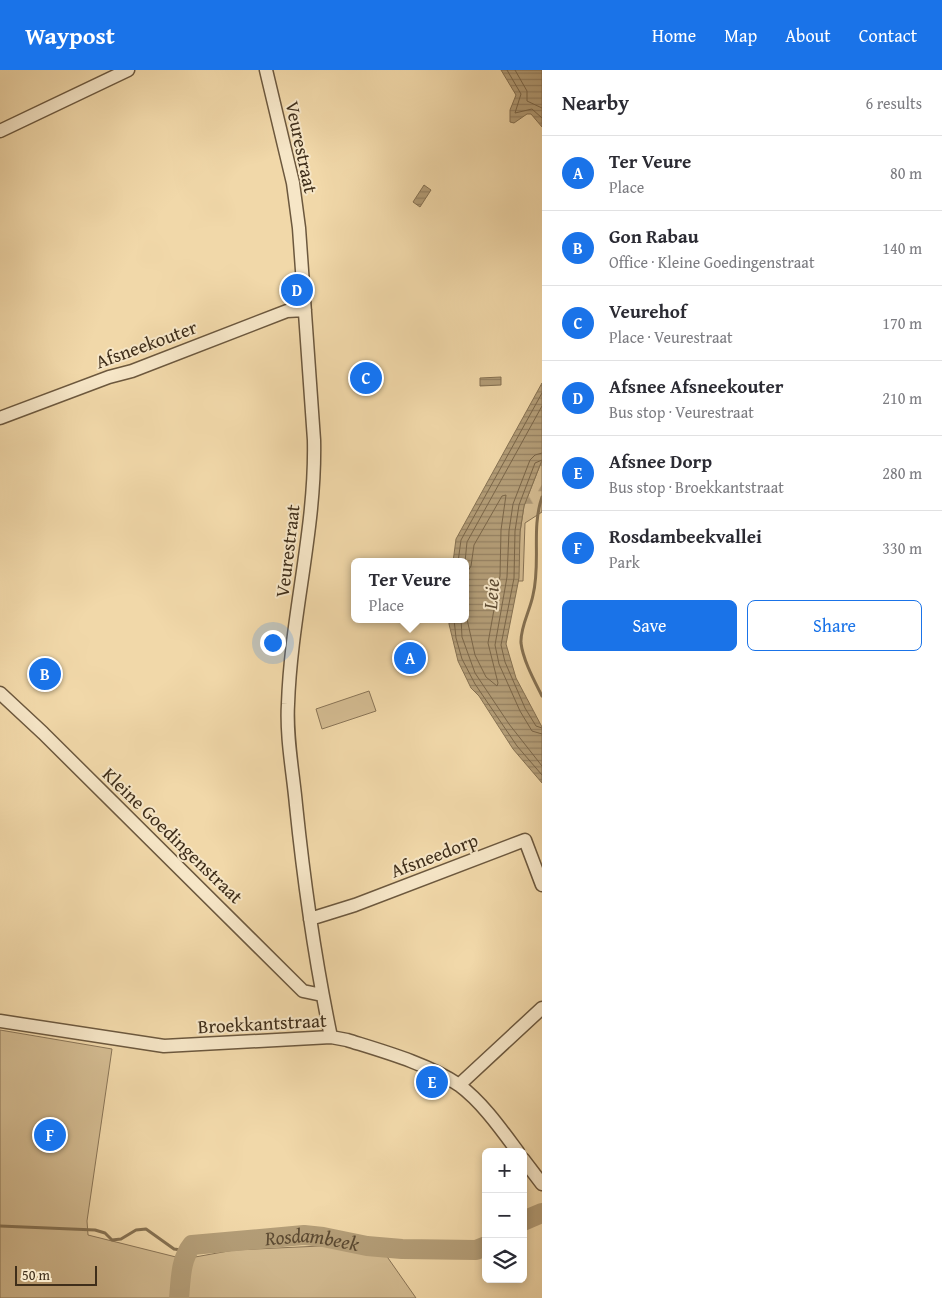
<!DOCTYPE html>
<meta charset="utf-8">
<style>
:root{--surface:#fff;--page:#f7f7f7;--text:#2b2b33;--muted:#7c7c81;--line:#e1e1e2;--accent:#1a73e8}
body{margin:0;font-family:"Gentium Book Plus",serif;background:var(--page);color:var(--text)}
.controls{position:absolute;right:15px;bottom:15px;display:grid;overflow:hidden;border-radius:8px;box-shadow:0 2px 8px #0003}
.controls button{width:45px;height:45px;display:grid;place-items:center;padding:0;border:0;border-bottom:1px solid var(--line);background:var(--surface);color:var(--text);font:25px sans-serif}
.scale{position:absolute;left:15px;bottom:12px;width:82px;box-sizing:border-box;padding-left:5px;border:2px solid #3f2e1a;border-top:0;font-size:14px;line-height:18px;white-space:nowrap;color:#3f2e1a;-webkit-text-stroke:4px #f6e6c7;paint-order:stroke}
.you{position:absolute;left:272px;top:572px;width:18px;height:18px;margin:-12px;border:4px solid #fff;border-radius:50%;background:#1a73e8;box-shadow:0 0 0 8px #1a73e833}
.badge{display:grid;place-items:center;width:32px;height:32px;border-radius:50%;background:var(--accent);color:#fff;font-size:16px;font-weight:700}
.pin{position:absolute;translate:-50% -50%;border:2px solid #fff;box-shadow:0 1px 5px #0006}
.popup{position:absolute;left:351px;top:488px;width:118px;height:65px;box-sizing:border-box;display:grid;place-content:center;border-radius:8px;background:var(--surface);filter:drop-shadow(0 1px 4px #0005);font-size:16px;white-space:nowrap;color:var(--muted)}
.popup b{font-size:19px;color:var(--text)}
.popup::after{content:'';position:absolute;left:50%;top:100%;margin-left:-10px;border:10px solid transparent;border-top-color:var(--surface)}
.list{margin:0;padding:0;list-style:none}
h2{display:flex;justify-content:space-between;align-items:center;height:65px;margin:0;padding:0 20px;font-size:21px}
h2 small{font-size:16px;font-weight:400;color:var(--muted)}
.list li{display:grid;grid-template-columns:32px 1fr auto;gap:15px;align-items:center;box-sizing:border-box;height:75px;padding:0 20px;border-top:1px solid var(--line)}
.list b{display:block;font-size:19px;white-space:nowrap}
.list p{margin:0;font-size:16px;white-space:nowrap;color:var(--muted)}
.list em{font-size:16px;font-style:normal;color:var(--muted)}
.actions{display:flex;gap:10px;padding:15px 20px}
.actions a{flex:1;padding:11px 0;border:1px solid var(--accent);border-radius:8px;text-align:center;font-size:18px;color:var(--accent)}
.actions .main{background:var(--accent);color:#fff}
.icon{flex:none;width:28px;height:28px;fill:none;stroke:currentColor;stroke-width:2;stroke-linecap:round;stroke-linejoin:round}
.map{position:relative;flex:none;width:542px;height:1228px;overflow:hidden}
header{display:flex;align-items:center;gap:30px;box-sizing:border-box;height:70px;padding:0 25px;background:var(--accent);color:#fff}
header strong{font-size:24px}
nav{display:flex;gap:28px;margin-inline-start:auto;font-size:18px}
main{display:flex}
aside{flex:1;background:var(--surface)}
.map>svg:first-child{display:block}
</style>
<header>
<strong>Waypost</strong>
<nav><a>Home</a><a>Map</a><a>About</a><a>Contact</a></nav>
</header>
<main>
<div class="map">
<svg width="542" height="1228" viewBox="0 0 542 1228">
<defs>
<pattern id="forest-firs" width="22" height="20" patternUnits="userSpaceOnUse" patternTransform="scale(1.25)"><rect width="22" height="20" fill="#d3bb91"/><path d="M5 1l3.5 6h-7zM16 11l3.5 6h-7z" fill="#ad9876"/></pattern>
<pattern id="water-rules" width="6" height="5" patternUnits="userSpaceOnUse" patternTransform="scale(1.25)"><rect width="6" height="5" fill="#b49e78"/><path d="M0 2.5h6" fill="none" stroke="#948162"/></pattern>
</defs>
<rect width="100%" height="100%" fill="#f1d8a9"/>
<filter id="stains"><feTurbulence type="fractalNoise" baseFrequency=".004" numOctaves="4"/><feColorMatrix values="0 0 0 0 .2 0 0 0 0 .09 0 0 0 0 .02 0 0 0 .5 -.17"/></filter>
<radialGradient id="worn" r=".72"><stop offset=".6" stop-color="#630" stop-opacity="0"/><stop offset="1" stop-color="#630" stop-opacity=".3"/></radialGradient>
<path fill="url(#forest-firs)" stroke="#897456" d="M542,390V442L525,453L523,511H518L520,462L524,436Z"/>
<path fill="#d3bb91" stroke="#897456" d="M369,621L376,641L322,659L316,639Z
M0,960L112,979L87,1151L88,1165L184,1189L234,1180L342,1175L381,1178L416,1228H0Z"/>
<path fill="url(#water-rules)" stroke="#857152" d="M501,0H542V57L531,44H527L514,53L510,52V40L516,25Z
M424,115L431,120L420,137L413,132Z
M501,307V315L480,316V308Z
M542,313V390L524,436L520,462L519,508L506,574L516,608L542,657V713L513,679L479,626L471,618L458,591L449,554V549H465V492H453L456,469Z"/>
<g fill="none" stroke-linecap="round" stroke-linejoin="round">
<path stroke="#7a6649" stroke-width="1" d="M507,0L521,24L515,43L532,39L542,48
M515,0L527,21V31L542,38
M542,383L535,385L530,390L513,434L509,461L507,507L495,575L499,594L520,641L532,661L542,664
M542,390L535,393L519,435L515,461L514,508L501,575L505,592L525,638L536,656L542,658
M458,492L461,470L542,323
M465,492L467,472L542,336
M465,506L471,496L474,475L502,426L506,425L501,460L500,506L488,573L498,613L497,616L486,607L475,585L465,540
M454,549L456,568L462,589L475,614L517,676L542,705
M461,549L462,567L475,603L509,654L542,696"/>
<path stroke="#857152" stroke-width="3" d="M542,427C531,459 541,493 533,525C530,541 520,557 521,573C523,590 534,610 542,626
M0,1156L95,1160L105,1163L112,1170L121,1169L136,1160L146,1159L174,1179L188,1181"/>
<g stroke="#b49e78" stroke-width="20">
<path d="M523,1151L542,1143"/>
<path id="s1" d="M179,1228C181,1210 180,1190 192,1175L304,1165L323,1167L367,1176L402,1179L476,1180L486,1176"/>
</g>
<g stroke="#6c583e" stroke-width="15">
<path id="minor" d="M266,0L293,113L299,158L314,370C316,459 291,545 288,634C286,667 293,702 296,735C304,813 315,890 331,967
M0,61L128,0
M0,348L109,307L132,301L287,241L305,240
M0,623L43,663L303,921L322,925
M310,849L355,835L525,770L542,815
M0,951L164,976L331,967L347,970C382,981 429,994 459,1015C482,1032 501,1059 518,1082
M459,1015L542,938
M523,1089L542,1114"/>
</g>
<use href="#minor" stroke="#f6e6c7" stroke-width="12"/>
</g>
<g text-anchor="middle" stroke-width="4" stroke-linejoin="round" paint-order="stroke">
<g font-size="19" fill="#3f2e1a" stroke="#f6e6c7">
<text transform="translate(302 77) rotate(78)" y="7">Veurestraat</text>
<text transform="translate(146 274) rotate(-20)" y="7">Afsneekouter</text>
<text transform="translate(287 481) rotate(-83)" y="7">Veurestraat</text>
<text transform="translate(173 765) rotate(44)" y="7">Kleine Goedingenstraat</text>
<text transform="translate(434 785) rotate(-21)" y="7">Afsneedorp</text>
<text transform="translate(262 953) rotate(-3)" y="7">Broekkantstraat</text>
</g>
<g font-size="20" font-style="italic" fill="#5c4a32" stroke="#f6e6c7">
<text transform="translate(491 524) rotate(-86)" y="7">Leie</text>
<text dy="7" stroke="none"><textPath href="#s1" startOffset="176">Rosdambeek</textPath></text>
</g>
</g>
<rect width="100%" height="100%" filter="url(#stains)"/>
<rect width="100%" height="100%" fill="url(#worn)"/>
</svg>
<div class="controls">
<button>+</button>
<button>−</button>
<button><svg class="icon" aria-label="layers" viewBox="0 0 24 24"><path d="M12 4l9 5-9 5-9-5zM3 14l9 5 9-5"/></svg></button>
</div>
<div class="scale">50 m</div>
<div class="you"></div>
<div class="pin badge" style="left:410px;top:588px">A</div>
<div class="popup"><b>Ter Veure</b>Place</div>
<div class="pin badge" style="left:45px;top:604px">B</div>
<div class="pin badge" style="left:366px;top:308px">C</div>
<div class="pin badge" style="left:297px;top:220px">D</div>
<div class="pin badge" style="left:432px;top:1012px">E</div>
<div class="pin badge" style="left:50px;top:1065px">F</div>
</div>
<aside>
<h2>Nearby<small>6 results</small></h2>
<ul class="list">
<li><span class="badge">A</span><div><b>Ter Veure</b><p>Place</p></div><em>80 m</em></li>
<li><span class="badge">B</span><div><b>Gon Rabau</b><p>Office · Kleine Goedingenstraat</p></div><em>140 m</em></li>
<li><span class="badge">C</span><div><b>Veurehof</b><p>Place · Veurestraat</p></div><em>170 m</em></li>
<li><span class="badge">D</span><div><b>Afsnee Afsneekouter</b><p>Bus stop · Veurestraat</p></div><em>210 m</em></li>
<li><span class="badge">E</span><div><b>Afsnee Dorp</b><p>Bus stop · Broekkantstraat</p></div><em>280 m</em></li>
<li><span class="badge">F</span><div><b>Rosdambeekvallei</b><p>Park</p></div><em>330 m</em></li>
</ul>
<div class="actions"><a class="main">Save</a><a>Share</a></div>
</aside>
</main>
